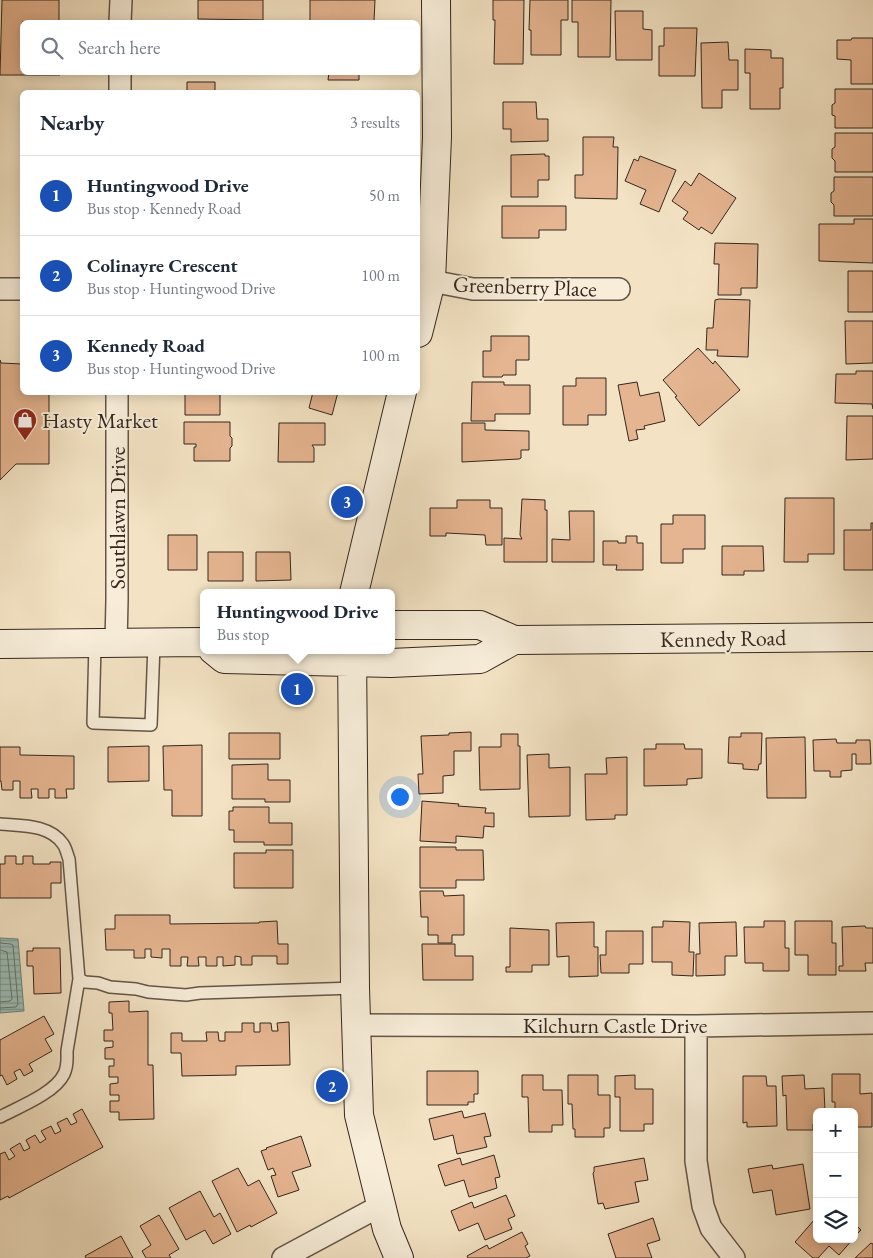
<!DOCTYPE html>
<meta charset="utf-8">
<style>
:root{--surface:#fff;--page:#f6f6f7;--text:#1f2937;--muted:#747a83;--line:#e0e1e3;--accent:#0b8043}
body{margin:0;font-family:"EB Garamond",serif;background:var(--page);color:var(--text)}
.controls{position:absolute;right:15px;bottom:15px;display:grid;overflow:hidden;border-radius:8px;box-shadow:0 2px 12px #0003}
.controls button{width:45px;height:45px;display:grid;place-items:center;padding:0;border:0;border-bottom:1px solid var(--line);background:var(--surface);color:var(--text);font:25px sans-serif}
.you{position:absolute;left:399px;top:796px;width:18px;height:18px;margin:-12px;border:4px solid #fff;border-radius:50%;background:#1a73e8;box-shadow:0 0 0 8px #1a73e833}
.badge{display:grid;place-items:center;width:32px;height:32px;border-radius:50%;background:var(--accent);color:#fff;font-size:16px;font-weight:700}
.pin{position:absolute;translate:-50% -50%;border:2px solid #fff;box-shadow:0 1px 5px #0006}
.popup{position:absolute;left:200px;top:589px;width:195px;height:65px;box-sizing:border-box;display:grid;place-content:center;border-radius:8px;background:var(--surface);filter:drop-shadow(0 1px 4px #0005);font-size:16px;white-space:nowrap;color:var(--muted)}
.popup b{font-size:19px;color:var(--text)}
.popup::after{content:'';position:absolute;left:50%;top:100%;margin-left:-10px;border:10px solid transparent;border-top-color:var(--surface)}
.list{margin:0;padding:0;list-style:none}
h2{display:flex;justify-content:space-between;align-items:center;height:65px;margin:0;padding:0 20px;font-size:21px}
h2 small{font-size:16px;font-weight:400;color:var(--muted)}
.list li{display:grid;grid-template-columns:32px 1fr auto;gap:15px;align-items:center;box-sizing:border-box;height:80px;padding:0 20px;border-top:1px solid var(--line)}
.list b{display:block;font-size:19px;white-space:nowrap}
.list p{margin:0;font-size:16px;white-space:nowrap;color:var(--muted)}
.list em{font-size:16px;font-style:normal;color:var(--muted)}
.icon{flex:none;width:28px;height:28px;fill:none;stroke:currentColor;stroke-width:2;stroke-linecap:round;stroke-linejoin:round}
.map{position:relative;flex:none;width:873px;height:1258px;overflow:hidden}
.search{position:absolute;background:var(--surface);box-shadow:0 2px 12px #0003;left:20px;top:20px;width:400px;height:55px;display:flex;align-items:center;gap:12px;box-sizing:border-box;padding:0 18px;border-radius:8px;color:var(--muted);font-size:19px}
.panel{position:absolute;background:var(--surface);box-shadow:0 2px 12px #0003;left:20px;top:90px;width:400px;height:305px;border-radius:8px}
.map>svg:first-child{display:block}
</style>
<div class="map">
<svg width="873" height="1258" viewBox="0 0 873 1258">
<defs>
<pattern id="water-rules" width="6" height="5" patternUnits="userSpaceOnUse" patternTransform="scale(1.25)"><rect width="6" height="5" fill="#9bbeb7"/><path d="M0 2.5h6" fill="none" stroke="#7f9a94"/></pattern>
</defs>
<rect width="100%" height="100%" fill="#f3e3c4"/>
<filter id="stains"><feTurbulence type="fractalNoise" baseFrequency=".004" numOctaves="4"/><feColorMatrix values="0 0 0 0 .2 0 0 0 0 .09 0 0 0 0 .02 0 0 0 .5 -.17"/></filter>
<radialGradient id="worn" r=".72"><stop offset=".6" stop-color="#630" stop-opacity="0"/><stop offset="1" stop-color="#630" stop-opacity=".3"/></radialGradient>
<path fill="url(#water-rules)" stroke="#72817a" d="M0,938L18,939L24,1011L0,1013Z"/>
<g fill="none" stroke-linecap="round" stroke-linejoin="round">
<path stroke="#68726a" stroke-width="1" d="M0,943L11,944L13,945L18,1004L16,1007L0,1008
M0,950L7,952L12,999L10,1001L0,1002"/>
</g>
<path fill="#e5b490" stroke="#34261e" d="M2,0H59V22H22V72H60V75H0Z
M198,0H263V20L198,19Z
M310,0H375L374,21H310Z
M493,0H524L523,64H494L495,20H493Z
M530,0H568V20H561V55H531V30H529Z
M572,0H611L610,57H578V22H572Z
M615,11H643V29L652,30V60H616Z
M664,28H697L695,76H659V46H664Z
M852,38H873V84H851V60L837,59V40H851Z
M728,42L729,60H738V90H722V108H702L701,43Z
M745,49L771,50V58H783V88H780V109H750V73H745Z
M329,72H359V80H328Z
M187,82H215V92H187Z
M835,89H873V128H835V116L832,115V105L835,103Z
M503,102H536L537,119H548V141L511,142V129H503Z
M835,133H873V172H835V161L832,158V149L835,147Z
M583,137H614L613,147H618L617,199L575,198V175H583Z
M545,154V156H549V180H538V197H511V155Z
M640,156L676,170L659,212L640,204L646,190L625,181L634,159L638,161Z
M699,173L736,198L712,234L701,227L699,230L683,219L688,212L672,201L685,181L691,186Z
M834,177H873V216H834V205L831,202V193L834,191Z
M502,206H566V230H539V238H502Z
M854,219H873V263L819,261V224H854Z
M715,243L758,244L757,288H741V295H718L719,264H714Z
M848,271H873V312H848Z
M719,299L750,300L748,357L717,356L718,350H706L707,328H713L715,300Z
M845,321H873V363L846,364Z
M491,336H529V360H516V375H503L502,377H483V351H491Z
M698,348L713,364L715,361L740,390L699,426L675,397L677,396L663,380Z
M0,360L1,363L22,364V392H49V464H16L0,480Z
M856,371H873V409L872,404L835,403L836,374H856Z
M576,378H606V415H588V425H563V386H576Z
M472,382H504V385H530V414H495V421H471Z
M637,382L640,396L659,392L665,421L644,426L645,429L636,430L638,439L629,441L618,385Z
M185,392H220V415H185Z
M313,392H338L332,415L309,408Z
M847,416H873V459L846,460Z
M184,422H230V436L232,438V446L230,448V461H194V447H196V444H184Z
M279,423H325V445H312L314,448V462H278Z
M462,423H485V430L529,431V450H521V458L519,459L462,462Z
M785,498H834V554H808V562H784Z
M522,499L545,500V510H547V562H504V538L522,539L520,535Z
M457,500H490V508H502V545H486L485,535L446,533V536H430V508H457Z
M569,511H594V562H552V539L570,540Z
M673,515H705V549H683V563H661V524H673Z
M871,523H873V570H844V530H871Z
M168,535H197V570H168Z
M626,536H637V543H643V570H616L617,565H603V541H618V543H626Z
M722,546H763L764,571H744V575H722Z
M208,552H243V581H208Z
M256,552H290L291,580L256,581Z
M471,732V751H454V775L443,776V793L419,794L418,774H423L421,736L449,735V733Z
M229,733H280V759H229Z
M741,733H762L761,764H759L758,770L743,769V764L728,763L729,737H741Z
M501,734H518V746H520V789L480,790L479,747H501Z
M805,737L806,798H767L766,738Z
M836,739L837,743H856V740H870L871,764H856V754H852V770L841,771V777H830V771H814L813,740Z
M656,744H684L685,749H702V778L687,779V785L644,786V749H656Z
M202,745V816H172V790H164L163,746Z
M149,746V781L108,782V747Z
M0,747H20V755L74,756V789H66L67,798H55V789H49V798H38V789H31L32,798H20V781H13V790H2L1,781H0Z
M549,754V768L570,767V816L529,817L527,755Z
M627,757V815H615V819L586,820L585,774H607L606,758Z
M268,764V780H290V802H265V799H232V765Z
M422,801L459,804L458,806L486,808L485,813H494V827L484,826L483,838L456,836V843L420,841Z
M233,807H269V823H292V845H264V842H234V830H229V811H233Z
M420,847H456V850H483L484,880H456V888H420Z
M266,850H293V888H234V853H266Z
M5,856H16V864H23V856H33V864H50V862H61V883H51V898H0V864H5Z
M420,891H443L444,896L464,895V935H452V943H438V935H428V917H421Z
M115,915H170V924L259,923V922L277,921L278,944H288V964H277V956H252V965H241V957L235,956V965L223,966V957H217V966H206V957H198L199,966H187L188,957H181V966H170V949H162V958L151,957V949H145V958H134V950H106L105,929H115Z
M663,921L690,922L689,952H694L693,976L672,975V962H652V927H663Z
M764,921H785V948H789V971H763V963H745L744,927H764Z
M795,921H832V943H836V975H808V955H795Z
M594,922V947H598V976L569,977V956L557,957L556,923Z
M736,922L737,956H725V975L696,976V954H700L699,923Z
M865,926L866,928H873V963H865L866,971H839V966H843L842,927Z
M510,928L549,930V965H532V972H506V967H510Z
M606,931H643V964H629V973H601L600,955H606Z
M422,944H455V956H473V980H423Z
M33,948H60L61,993L34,994L33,966H27V951H33Z
M129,1001V1012L148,1011V1065H153L154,1119L119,1120V1112H110V1101H119V1095H110V1084L118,1083V1077H109V1066H114V1059H105V1048L113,1047V1041H104V1030H113L112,1013H109V1002Z
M44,1016L54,1034L45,1039L52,1051L29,1064L33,1071L24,1076L20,1069L14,1072L17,1079L7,1085L2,1075L0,1076V1040Z
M289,1022L290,1065L236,1066V1075L182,1076L181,1053H171V1033H182V1041H207L206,1032H218L219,1041H225V1032H242V1023H254V1032H260V1023H271L272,1031H278L277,1023Z
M427,1071H478V1094H474V1102H468V1105H427Z
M832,1074H860V1094L872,1093V1127H854V1112H835V1102H832Z
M522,1075H543V1090H562L563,1125H552V1132H529L528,1097H522Z
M568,1075H598V1095H610V1128H604V1137H575V1129H573L572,1104H568Z
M635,1075V1089H653V1124H644V1131H620V1097H615V1076Z
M804,1075L805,1089L824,1088L825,1112H817V1124H813V1130H787L786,1095L783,1096L782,1076Z
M743,1076H766L767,1086H776L777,1126L747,1127V1122L743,1123Z
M82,1109L103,1147L9,1198L8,1196L0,1200V1154L5,1152L9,1160L15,1156L10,1149L20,1143L24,1151L30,1148L26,1140L35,1135L40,1143L46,1139L41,1131L51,1126L55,1134L61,1131L57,1123L67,1118L71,1125L77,1122L73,1114Z
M462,1111L464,1118L485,1113L491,1136L484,1137L487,1147L457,1154L453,1135L434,1140L429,1119Z
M301,1136L311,1166L292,1172L299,1190L278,1197L271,1176L276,1175L273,1168L268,1170L261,1151L267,1149L266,1148Z
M494,1155L500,1177L495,1178L497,1188L469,1197L464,1180L445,1186L438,1165L460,1158L462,1165Z
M644,1158L648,1180L635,1182L639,1202L605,1209L603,1203L598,1204L593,1173L594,1172V1167Z
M803,1164L810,1209L776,1215L772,1190L753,1193L748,1169L772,1165L773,1169Z
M238,1168L248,1186L259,1180L277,1213L251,1227L250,1225L237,1232L212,1181Z
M200,1191L214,1217L220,1213L231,1234L213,1244L205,1230L186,1240L169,1208Z
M506,1195L515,1216L508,1219L512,1229L485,1240L478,1223L459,1231L451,1211L472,1202L474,1208Z
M159,1215L179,1249L169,1255L171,1258H146L142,1251L151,1245L140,1226Z
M653,1218L660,1240L647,1244L652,1258H616L608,1234Z
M815,1219L817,1221V1239H853L839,1255L829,1246L818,1258H813L795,1242Z
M854,1223L861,1230L854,1237Z
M522,1232L528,1244L525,1246L530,1256L526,1258H468L467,1256L487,1245L489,1249Z
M121,1236L133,1258H86L85,1256Z
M871,1243L873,1244V1258H855Z"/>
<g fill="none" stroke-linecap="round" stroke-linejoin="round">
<g stroke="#645548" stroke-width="14">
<path id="lane" d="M95,644L93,723L151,725L154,644
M0,824C21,826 49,824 63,844C66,848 67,854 69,859L79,979L67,1051C67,1059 68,1066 64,1074C55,1093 19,1107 0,1117
M79,979L85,982L98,983L110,987L136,989L148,992L186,995L200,993L355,988"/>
</g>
<g stroke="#645548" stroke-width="24">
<path id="street" d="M120,22L121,0
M120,92V72
M431,281L473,289H619
M0,289H22
M116,644L117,600V392
M356,1025L696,1026L873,1023
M696,1026V1161L703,1206L711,1228L734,1258
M283,1258L380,1206"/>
</g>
<g stroke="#34261e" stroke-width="30">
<path id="secondary" d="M418,333L431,281L437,137L436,0
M354,593L402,392
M391,625H480L514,640L873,637
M0,644L203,642
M213,650L224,659L391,663L480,659L514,640
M352,650L355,988L359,1115L387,1229L399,1258"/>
</g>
<use href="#lane" stroke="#f7edd9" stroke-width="11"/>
<use href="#street" stroke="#f7edd9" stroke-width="21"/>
<use href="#secondary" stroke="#f7edd9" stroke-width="28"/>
</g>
<defs>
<g id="shop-pin" transform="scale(1.25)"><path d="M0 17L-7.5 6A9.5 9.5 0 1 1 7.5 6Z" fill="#8f2418" stroke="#f7edd9"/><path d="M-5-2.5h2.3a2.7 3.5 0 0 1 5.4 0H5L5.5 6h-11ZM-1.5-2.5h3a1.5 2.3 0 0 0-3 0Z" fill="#fff"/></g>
</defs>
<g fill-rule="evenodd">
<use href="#shop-pin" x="25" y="420"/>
</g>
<g text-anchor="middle" stroke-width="4" stroke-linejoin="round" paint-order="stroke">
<g font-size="22" fill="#34261e" stroke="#f7edd9">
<text transform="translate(525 286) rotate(2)" y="8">Greenberry Place</text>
<text transform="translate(117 518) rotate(-90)" y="8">Southlawn Drive</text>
<text transform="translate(723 638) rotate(-1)" y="8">Kennedy Road</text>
<text x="615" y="1033">Kilchurn Castle Drive</text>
</g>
<g font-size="22" fill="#34261e" stroke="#f7edd9" text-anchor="start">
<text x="42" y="428">Hasty Market</text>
</g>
</g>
<rect width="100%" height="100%" filter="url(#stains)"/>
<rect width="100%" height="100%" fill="url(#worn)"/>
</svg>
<div class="controls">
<button>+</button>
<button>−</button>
<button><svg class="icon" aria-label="layers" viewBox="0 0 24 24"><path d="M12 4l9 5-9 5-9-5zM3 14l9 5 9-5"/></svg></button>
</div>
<div class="you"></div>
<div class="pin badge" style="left:297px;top:689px;background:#1a4fb4">1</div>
<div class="popup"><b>Huntingwood Drive</b>Bus stop</div>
<div class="pin badge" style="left:332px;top:1086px;background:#1a4fb4">2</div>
<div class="pin badge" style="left:347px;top:502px;background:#1a4fb4">3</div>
<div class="search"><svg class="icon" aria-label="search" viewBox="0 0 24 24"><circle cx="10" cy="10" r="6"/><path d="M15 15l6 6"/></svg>Search here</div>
<section class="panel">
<h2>Nearby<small>3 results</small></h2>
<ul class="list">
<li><span class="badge" style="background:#1a4fb4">1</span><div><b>Huntingwood Drive</b><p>Bus stop · Kennedy Road</p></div><em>50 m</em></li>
<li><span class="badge" style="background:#1a4fb4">2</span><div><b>Colinayre Crescent</b><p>Bus stop · Huntingwood Drive</p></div><em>100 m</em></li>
<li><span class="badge" style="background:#1a4fb4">3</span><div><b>Kennedy Road</b><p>Bus stop · Huntingwood Drive</p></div><em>100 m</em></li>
</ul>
</section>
</div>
